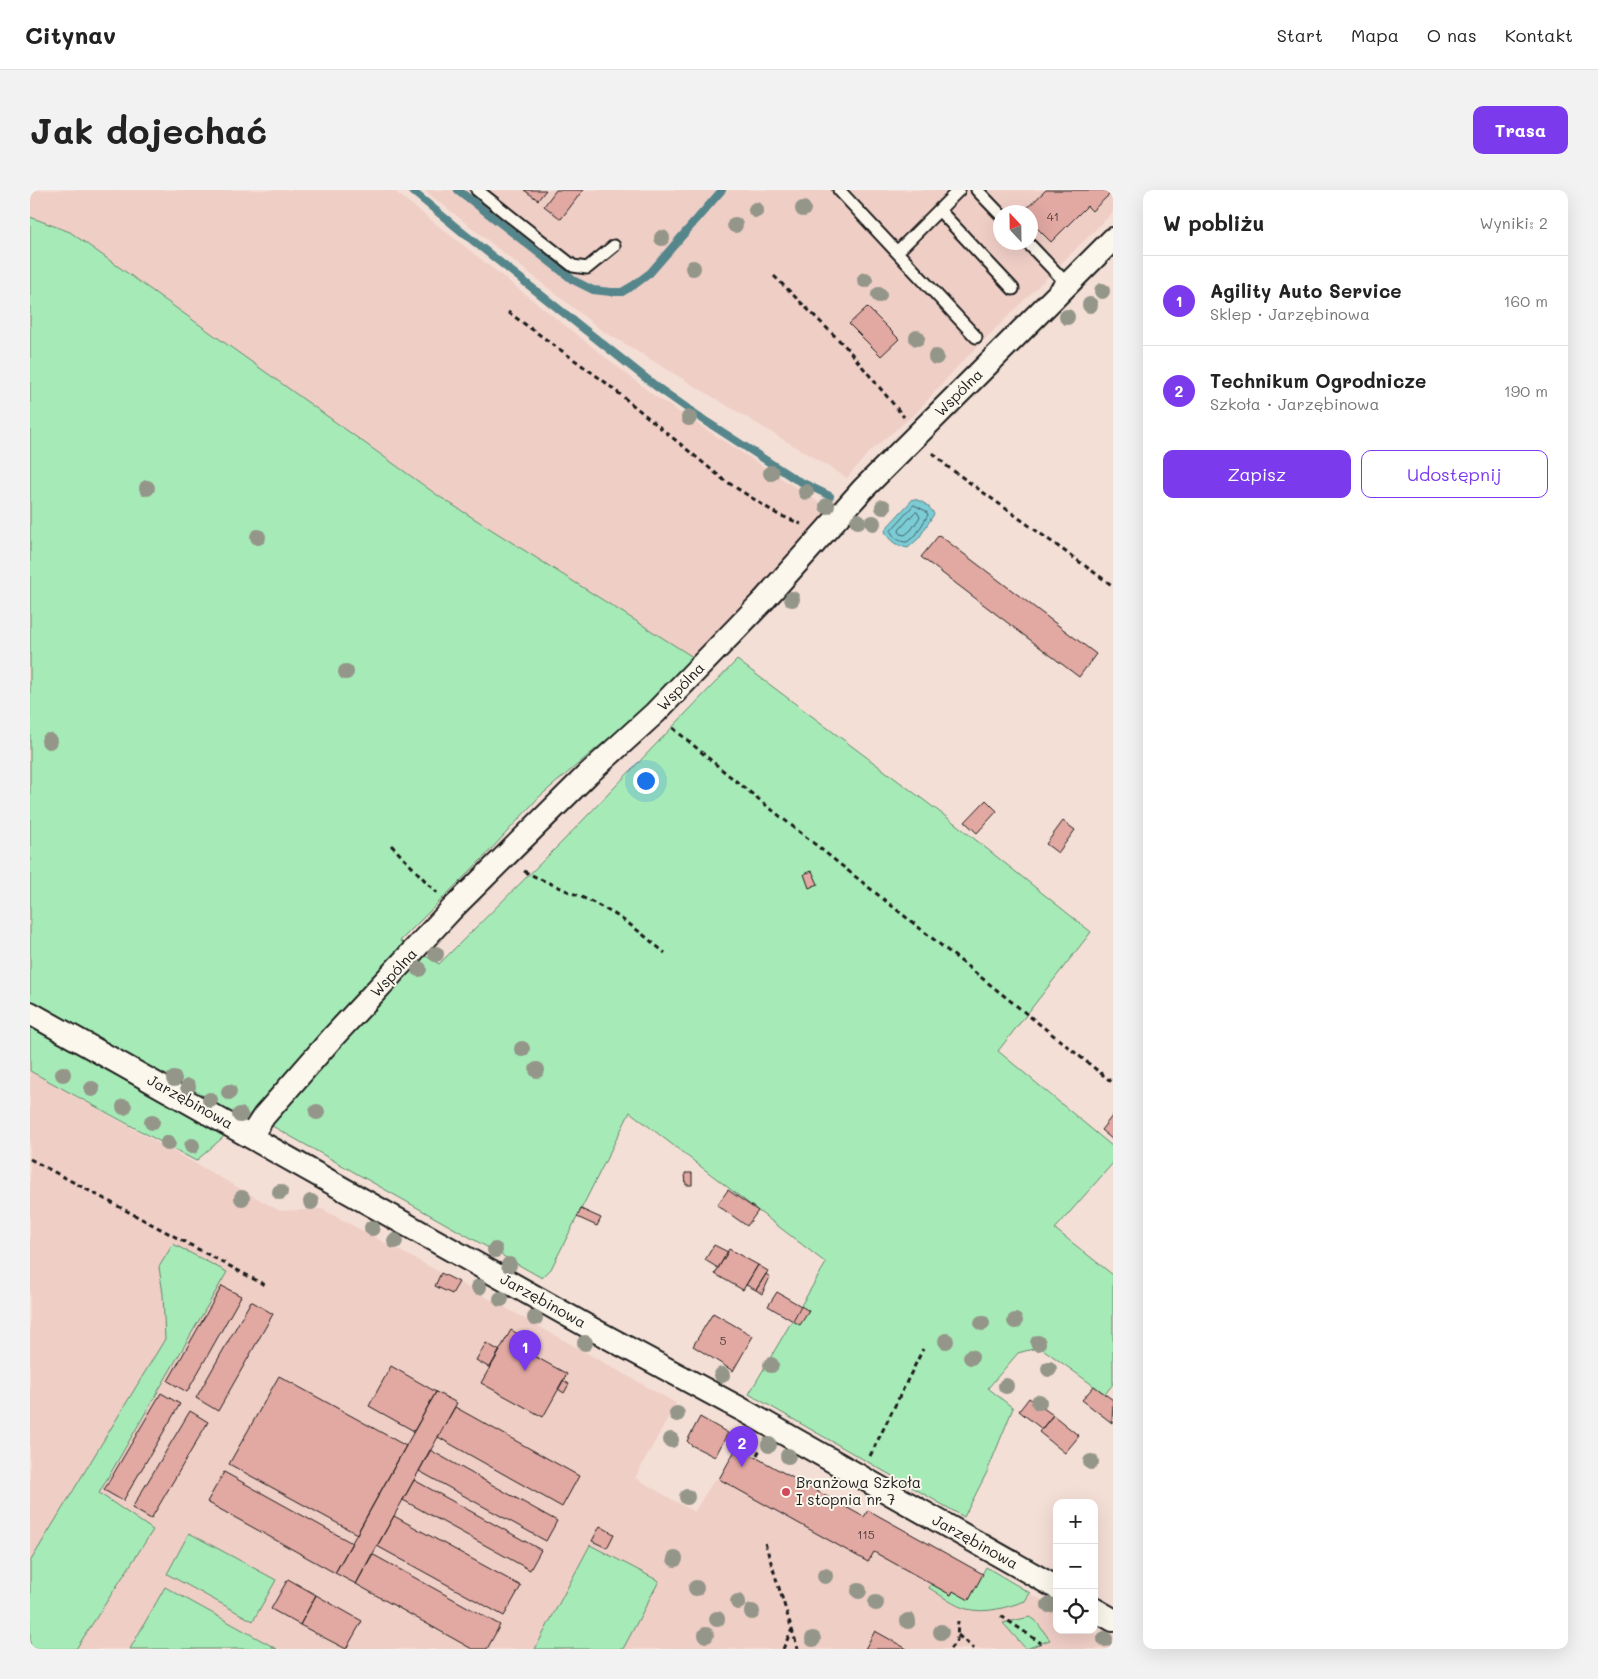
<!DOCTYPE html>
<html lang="pl">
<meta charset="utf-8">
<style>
:root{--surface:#fff;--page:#f2f2f2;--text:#222;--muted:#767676;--line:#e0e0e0;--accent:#7c3aed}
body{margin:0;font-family:Mali,sans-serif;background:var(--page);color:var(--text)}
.controls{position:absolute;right:15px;bottom:15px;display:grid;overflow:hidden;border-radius:10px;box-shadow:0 5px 20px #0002}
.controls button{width:45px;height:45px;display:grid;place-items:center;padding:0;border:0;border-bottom:1px solid var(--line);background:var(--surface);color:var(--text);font:25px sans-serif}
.compass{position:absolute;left:963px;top:15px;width:45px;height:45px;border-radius:50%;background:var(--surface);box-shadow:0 5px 20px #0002;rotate:338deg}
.you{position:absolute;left:615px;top:590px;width:18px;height:18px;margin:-12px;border:4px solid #fff;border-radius:50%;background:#1a73e8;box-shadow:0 0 0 8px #1a73e833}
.badge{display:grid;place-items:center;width:32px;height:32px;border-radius:50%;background:var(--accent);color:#fff;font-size:16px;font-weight:700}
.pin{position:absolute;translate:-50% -41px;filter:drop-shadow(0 1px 2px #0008)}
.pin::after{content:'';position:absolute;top:26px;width:18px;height:15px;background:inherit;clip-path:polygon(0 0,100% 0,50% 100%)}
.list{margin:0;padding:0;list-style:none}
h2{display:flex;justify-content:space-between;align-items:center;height:65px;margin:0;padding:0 20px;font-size:21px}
h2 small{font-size:16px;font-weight:400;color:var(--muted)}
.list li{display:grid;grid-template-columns:32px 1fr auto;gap:15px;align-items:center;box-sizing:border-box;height:90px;padding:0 20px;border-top:1px solid var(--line)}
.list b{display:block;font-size:19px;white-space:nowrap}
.list p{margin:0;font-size:16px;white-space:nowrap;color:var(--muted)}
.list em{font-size:16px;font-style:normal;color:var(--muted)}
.actions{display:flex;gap:10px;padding:15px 20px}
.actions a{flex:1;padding:11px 0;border:1px solid var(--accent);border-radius:10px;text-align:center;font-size:18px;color:var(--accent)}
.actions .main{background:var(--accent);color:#fff}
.icon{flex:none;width:28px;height:28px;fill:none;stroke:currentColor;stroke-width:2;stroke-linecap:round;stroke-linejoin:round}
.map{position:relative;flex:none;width:1083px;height:1459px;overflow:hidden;border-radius:10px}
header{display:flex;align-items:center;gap:30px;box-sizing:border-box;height:70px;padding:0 25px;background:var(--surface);border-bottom:1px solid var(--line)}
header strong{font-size:24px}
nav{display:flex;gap:28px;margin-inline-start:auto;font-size:18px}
.intro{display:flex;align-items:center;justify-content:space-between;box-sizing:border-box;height:120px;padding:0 30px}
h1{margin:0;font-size:35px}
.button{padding:12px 22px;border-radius:10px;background:var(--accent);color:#fff;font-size:18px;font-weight:700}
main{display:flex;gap:30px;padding:0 30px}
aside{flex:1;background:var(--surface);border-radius:10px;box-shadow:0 5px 20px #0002}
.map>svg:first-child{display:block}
</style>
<header>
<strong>Citynav</strong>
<nav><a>Start</a><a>Mapa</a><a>O nas</a><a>Kontakt</a></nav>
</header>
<div class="intro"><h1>Jak dojechać</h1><a class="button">Trasa</a></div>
<main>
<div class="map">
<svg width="1083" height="1459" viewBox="0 0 1083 1459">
<rect width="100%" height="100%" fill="#f4dfd6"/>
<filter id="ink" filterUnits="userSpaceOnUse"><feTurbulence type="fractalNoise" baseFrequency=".02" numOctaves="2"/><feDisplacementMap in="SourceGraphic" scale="10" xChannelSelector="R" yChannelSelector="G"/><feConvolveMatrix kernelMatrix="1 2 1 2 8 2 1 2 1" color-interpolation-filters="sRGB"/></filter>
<g filter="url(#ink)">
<path fill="#efcec6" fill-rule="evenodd" d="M0,0H363L626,207L807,324L666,469L410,307L40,42L0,27Z
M394,0H1083V22L927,177L886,223L840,261L817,288L570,139ZM971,22H1001V52H971Z
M0,881L250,1021L292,1019L469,1114L646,1213L605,1288L664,1322L684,1290L689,1289L707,1257L833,1327L838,1320L953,1384L956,1377L1000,1403L1027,1420V1440H1059L1083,1455V1459H0Z"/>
<path fill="#a6ebb7" stroke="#61846a" d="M0,27L40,42L410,307L666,469L599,531L509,607L455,666L370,751L409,774L532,652L707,470L927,635L1061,742L968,861L1083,957V973L1025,1039L1083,1085V1194L1075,1204L1010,1157L988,1163L958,1198L983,1218L957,1282L934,1327L719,1204L796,1073L600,922L521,1079L512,1088L244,937L222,922L166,971L0,881Z
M143,1054L197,1082L69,1303L123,1340L46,1459H0V1372L135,1149L133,1104L129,1077Z
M159,1343L246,1390L223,1431L137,1384Z
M560,1355L629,1391L593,1459H505Z
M956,1377L1000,1403L995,1411C978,1417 956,1424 937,1419C924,1416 911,1405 899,1398L901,1394L921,1405L923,1401L939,1409Z
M135,1397L247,1459H100Z
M1000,1427L1005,1430L1020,1450L996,1459L973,1433Z"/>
<path fill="#7bccd5" stroke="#55868b" d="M883,309C891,310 900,316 904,324L889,348L878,358C868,356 859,352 855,341L858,336Z"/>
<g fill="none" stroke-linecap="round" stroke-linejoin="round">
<path stroke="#426266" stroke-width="1" d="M884,315L896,321L898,325L886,345L877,352C870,352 863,348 861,341Z
M887,322L890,327L881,340L875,345L870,344L869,340L884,323Z"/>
<path stroke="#55868b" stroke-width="8" d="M381,0L432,42L627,197L674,230L765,289L800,306
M428,0L543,90L563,100L581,102H592L604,95L620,83L692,0"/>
</g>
<path fill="#e2a8a2" stroke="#1c1c1c" d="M494,0H516L508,10Z
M526,0H553L531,29L514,16Z
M1016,0H1076L1080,4L1062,21L1057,16L1021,52L1001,32V22H993Z
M837,117L869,149L851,166L819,134Z
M909,345L1066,464L1049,487L891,367Z
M956,610L967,621L947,643L935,632Z
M1033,631L1045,640L1028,663L1016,654Z
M782,681L788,694L779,698L774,684Z
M1083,925V950L1071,940Z
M655,983H662V995H656Z
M698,1000L728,1021L717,1036L687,1015Z
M551,1019L571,1028L567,1036L547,1027Z
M684,1055L698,1062L688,1078L675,1070Z
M699,1059L728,1075L713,1100L685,1084Z
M728,1075L738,1081L726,1100L716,1095Z
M411,1083L429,1092L422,1104L405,1096Z
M736,1084L740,1087L732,1104L726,1100Z
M192,1096L211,1106L157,1202L138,1191Z
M747,1102L771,1116L763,1131L738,1116Z
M221,1111L243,1124L188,1221L166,1208Z
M771,1116L779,1121L770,1135L763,1131Z
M683,1123L723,1146L703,1181L663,1156Z
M481,1140L502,1152L497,1162L537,1184L513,1227L451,1193Z
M456,1153L470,1161L460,1178L446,1170Z
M361,1176L406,1202L384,1241L339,1216Z
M249,1186L376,1256L327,1344L199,1274Z
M533,1190L539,1194L534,1203L528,1199Z
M1064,1196L1083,1210L1082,1233L1052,1210Z
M406,1202L427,1213L326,1394L305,1383Z
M131,1203L150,1214L93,1311L74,1300Z
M999,1208L1023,1225L1012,1239L989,1221Z
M425,1217L549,1286L532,1317L408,1247Z
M160,1221L178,1232L121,1329L102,1318Z
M1023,1225L1049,1246L1035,1263L1009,1242Z
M670,1227L698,1243L685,1267L661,1255L657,1251Z
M707,1257L834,1327L838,1320L953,1384L939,1410L923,1401L921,1405L844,1362L838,1372L689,1289Z
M400,1260L527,1331L516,1351L389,1281Z
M194,1282L322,1353L305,1383L177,1312Z
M384,1290L511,1360L500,1380L373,1310Z
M364,1326L491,1396L474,1426L347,1356Z
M570,1336L584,1344L577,1358L562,1351Z
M342,1364L470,1435L457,1459H442L326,1394Z
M258,1389L286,1405L270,1435L241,1419Z
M286,1405L332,1431L316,1459L270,1435Z
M845,1441L877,1459H835Z"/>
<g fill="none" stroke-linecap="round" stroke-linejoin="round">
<g stroke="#1c1c1c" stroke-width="15">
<path id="service" d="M447,0L543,76L557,78L584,56
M809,0L946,147
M929,0L909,20L983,99
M947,0L971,25
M997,52L1037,94
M867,62L909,20"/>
</g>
<g stroke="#1c1c1c" stroke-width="26">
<path id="minor" d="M0,823L564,1140L711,1219L1027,1398
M221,946L234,926L303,847L422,719L558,584L625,523L733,411L833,299L1083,49
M1064,1419L1083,1430"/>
</g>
<path stroke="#1c1c1c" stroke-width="3" stroke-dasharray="5 4" stroke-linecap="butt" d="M744,86L816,157L874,227
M478,122L575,192L694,290L747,324L771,334
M903,263L918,277L1083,396
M643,538L696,583L1083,893
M361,655L407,703
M494,681C520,695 549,704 575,719C598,731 616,747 635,763
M0,969L235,1095
M727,1265L731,1257
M840,1266L893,1159
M735,1353L768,1459
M971,1426L1011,1453
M928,1445L944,1459
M753,1459L762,1439
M920,1459L927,1450L928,1431"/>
<use href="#service" stroke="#fbf7ec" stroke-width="11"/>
<use href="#minor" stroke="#fbf7ec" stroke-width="22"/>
</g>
<g fill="#949689">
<circle cx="773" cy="19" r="8"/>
<circle cx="726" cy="20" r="8"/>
<circle cx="705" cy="35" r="8"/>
<circle cx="632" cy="48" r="8"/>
<circle cx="663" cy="78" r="8"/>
<circle cx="835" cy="90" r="8"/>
<circle cx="1072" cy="101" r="8"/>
<circle cx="849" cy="105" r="8"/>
<circle cx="1060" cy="115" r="8"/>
<circle cx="1037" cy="127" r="8"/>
<circle cx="887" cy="148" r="8"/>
<circle cx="906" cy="167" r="8"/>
<circle cx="659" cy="228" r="8"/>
<circle cx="741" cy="283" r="8"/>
<circle cx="117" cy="298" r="8"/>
<circle cx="776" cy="302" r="8"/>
<circle cx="797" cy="316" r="8"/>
<circle cx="853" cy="317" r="8"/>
<circle cx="828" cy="331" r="8"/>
<circle cx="843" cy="333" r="8"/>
<circle cx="228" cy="347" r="8"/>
<circle cx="762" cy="409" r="8"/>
<circle cx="316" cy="482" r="8"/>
<circle cx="19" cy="551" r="8"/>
<circle cx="406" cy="764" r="8"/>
<circle cx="389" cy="779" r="8"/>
<circle cx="492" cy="859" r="8"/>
<circle cx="507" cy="880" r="8"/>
<circle cx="33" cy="884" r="8"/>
<circle cx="144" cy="889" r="8"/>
<circle cx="158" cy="897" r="8"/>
<circle cx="62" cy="899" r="8"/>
<circle cx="199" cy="902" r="8"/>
<circle cx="180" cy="910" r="8"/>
<circle cx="94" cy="917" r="8"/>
<circle cx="287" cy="922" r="8"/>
<circle cx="210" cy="925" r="8"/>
<circle cx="122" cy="932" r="8"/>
<circle cx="138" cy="953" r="8"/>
<circle cx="162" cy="956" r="8"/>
<circle cx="250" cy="1002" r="8"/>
<circle cx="212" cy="1008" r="8"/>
<circle cx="281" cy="1012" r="8"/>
<circle cx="342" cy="1038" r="8"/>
<circle cx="365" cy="1051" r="8"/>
<circle cx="465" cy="1060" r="8"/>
<circle cx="479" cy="1075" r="8"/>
<circle cx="449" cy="1097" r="8"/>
<circle cx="471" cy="1109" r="8"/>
<circle cx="505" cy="1128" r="8"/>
<circle cx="985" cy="1131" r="8"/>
<circle cx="952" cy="1133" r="8"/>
<circle cx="916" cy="1151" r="8"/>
<circle cx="555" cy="1153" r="8"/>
<circle cx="1008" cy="1153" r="8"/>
<circle cx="941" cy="1167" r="8"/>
<circle cx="741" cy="1175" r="8"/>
<circle cx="1019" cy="1179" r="8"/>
<circle cx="692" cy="1185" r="8"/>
<circle cx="976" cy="1196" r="8"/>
<circle cx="1009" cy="1212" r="8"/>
<circle cx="647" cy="1224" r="8"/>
<circle cx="641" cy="1250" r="8"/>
<circle cx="739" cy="1255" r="8"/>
<circle cx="758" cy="1266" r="8"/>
<circle cx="1061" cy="1272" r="8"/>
<circle cx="657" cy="1307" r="8"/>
<circle cx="645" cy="1369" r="8"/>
<circle cx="795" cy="1386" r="8"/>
<circle cx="666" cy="1398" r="8"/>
<circle cx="829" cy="1401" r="8"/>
<circle cx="708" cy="1412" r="8"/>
<circle cx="846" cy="1413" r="8"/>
<circle cx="1019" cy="1415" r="8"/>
<circle cx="722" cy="1422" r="8"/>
<circle cx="687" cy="1429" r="8"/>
<circle cx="878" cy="1431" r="8"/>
<circle cx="911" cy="1442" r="8"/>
<circle cx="676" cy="1445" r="8"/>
<circle cx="783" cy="1449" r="8"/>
<circle cx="1075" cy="1449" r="8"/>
</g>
</g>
<circle fill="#d1495b" stroke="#fbf7ec" stroke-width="2" cx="756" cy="1302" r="5"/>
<g text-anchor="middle" stroke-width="4" stroke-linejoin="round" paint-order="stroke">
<g font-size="12" fill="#4e3f3e">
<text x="1023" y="31">41</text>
<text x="693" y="1155">5</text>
<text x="836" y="1349">115</text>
</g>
<g font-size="15" fill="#1c1c1c" stroke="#fbf7ec">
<text transform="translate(929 203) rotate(-45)" y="5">Wspólna</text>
<text transform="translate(651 497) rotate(-46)" y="5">Wspólna</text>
<text transform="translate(364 783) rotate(-47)" y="5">Wspólna</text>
<text transform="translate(160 912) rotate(29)" y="5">Jarzębinowa</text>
<text transform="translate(513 1111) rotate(29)" y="5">Jarzębinowa</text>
<text transform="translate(945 1352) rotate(29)" y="5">Jarzębinowa</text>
</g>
<g font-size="15" fill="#1c1c1c" stroke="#fbf7ec" text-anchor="start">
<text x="766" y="1298">Branżowa Szkoła<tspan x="766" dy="17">I stopnia nr 7</tspan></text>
</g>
</g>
</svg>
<div class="controls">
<button>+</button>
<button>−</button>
<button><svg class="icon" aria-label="locate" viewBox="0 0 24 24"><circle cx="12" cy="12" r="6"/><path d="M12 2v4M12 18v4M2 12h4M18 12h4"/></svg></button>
</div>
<svg class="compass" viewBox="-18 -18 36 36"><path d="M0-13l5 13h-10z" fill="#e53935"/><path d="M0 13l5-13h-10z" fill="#767676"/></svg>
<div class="you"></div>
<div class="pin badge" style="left:495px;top:1181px">1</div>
<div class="pin badge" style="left:712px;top:1277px">2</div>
</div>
<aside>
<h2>W pobliżu<small>Wyniki: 2</small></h2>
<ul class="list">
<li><span class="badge">1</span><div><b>Agility Auto Service</b><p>Sklep · Jarzębinowa</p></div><em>160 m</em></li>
<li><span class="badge">2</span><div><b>Technikum Ogrodnicze</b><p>Szkoła · Jarzębinowa</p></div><em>190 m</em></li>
</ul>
<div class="actions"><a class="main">Zapisz</a><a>Udostępnij</a></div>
</aside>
</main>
